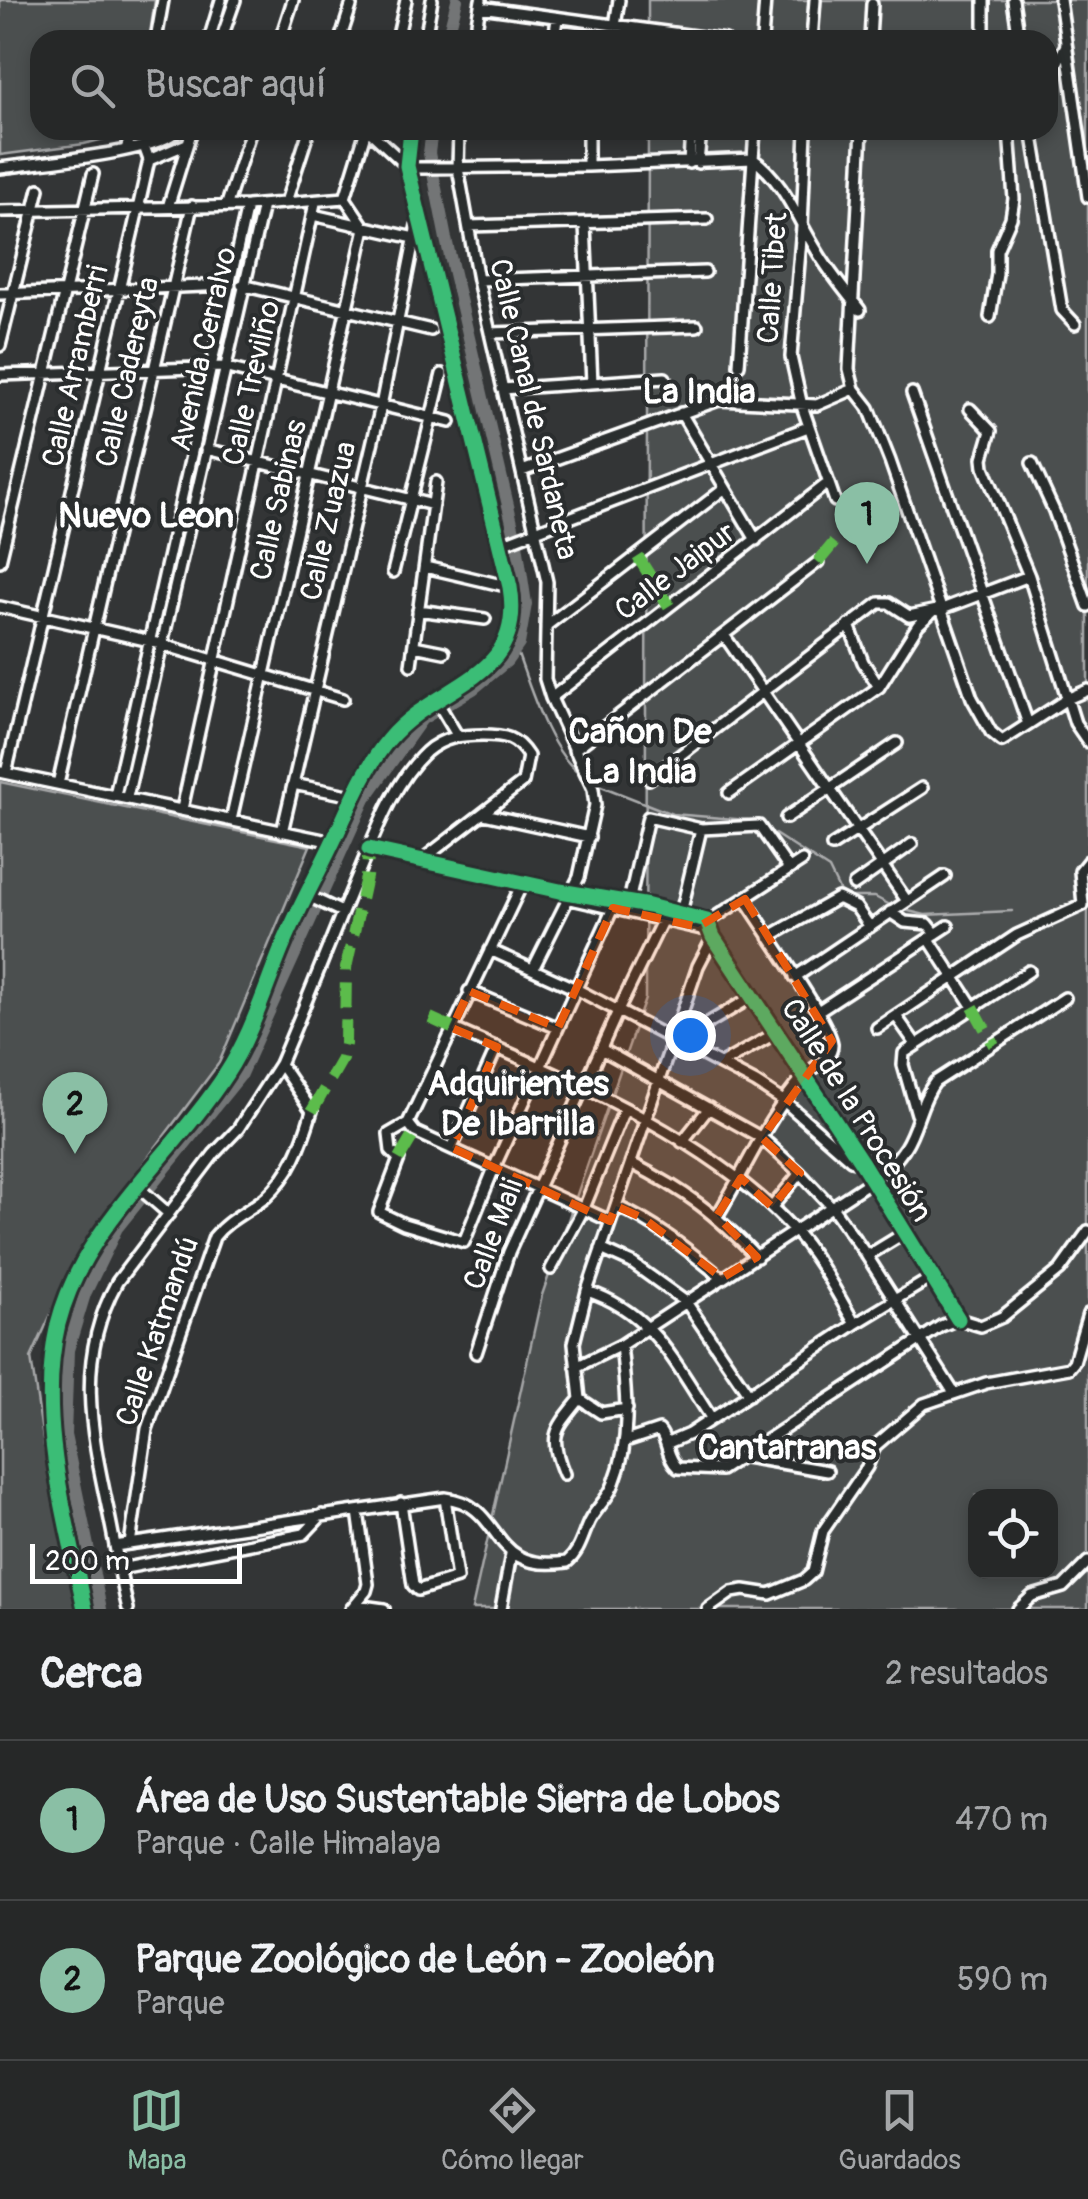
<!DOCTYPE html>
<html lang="es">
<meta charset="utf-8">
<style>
:root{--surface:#262828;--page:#2e3030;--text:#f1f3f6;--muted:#a4a6a8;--line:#424445;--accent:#8abfa5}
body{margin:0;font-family:Pangolin,sans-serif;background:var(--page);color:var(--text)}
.controls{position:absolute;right:30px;bottom:30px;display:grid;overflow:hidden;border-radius:20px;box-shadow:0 5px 15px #0003}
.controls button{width:90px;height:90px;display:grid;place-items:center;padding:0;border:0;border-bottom:2px solid var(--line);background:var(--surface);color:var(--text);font:50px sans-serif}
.scale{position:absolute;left:30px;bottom:25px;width:212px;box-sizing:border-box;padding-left:10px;border:5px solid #fff;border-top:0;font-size:28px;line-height:35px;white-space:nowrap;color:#fff;-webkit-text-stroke:8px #2a2d2e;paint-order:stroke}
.you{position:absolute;left:690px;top:1035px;width:35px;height:35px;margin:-25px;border:8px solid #fff;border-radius:50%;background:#1a73e8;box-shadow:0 0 0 15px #1a73e833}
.badge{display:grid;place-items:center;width:65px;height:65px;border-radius:50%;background:var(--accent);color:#111;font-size:32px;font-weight:700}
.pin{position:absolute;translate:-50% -82px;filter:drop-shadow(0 2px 5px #0008)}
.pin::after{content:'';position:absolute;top:52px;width:35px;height:30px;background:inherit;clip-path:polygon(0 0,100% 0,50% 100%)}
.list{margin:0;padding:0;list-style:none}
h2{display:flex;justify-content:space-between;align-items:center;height:130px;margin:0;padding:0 40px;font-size:42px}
h2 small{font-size:32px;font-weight:400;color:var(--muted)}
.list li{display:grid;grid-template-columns:65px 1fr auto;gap:30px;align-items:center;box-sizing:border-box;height:160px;padding:0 40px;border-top:2px solid var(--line)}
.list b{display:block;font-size:38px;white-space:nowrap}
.list p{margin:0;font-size:32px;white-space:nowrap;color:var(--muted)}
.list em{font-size:32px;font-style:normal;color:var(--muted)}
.icon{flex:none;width:55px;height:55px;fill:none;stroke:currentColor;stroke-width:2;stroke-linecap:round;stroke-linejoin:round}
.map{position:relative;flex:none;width:1088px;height:1609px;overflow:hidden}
.search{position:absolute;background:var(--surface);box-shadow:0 5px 15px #0003;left:30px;right:30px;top:30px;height:110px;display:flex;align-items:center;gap:25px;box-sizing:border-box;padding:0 35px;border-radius:30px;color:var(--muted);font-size:38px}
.sheet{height:450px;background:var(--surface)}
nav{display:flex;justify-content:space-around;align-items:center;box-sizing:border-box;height:140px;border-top:2px solid var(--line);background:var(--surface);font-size:28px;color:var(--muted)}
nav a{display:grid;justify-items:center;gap:5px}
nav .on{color:var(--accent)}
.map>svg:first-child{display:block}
</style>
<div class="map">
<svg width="1088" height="1609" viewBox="0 0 1088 1609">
<rect width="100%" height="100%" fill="#333536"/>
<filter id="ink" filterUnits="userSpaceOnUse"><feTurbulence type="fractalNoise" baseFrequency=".01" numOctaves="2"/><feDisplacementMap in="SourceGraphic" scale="20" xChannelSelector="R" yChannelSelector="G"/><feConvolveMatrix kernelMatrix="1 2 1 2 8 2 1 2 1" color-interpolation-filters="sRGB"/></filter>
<g filter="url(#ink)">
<path fill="#4c4f50" stroke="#a6a7a8" stroke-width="2.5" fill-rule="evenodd" d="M0,0H155L149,40H40V130H125L124,134L84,144L0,155Z
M648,0H1088V1609H472L542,1295L645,999L648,130H1048V40H648ZM976,1496H1050V1572H976Z
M0,782L310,846L219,1063L83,1244L31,1358L44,1446L77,1609H0Z"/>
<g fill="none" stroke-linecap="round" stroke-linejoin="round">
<path stroke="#abacad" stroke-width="2.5" d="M516,649C529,684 549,753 581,774
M596,784L672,814L748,820L755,824
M767,829L829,869L841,894
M848,897H875L892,906
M900,909L925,915L1012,911"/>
<path stroke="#737576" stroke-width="12" d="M447,40L457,0
M101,1609L65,1435L68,1350L85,1294L117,1228L240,1076L365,799L422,719L473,689L507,661L519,644L526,604L517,544L446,239L429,153L432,130"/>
<g stroke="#fff" stroke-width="16">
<path id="minor" d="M1013,0L1019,40
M1060,0L1088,197
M480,7L725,40
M615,26L619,0
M156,40L163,0
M209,40L221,0
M221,40L235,0
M280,40L293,0
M340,40L351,6
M397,40L406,0
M425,40L432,0
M474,40L481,0
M554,40L557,19
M762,40L765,0
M812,40L815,0
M870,40L872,4
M984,40V0
M1048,82L1066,45
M368,130L407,166L418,168L588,166L753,159
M459,130L458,168L478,280L547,582L545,679L551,698L593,789L595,805L579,877L533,969
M588,130V166
M806,130L802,227L791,357L802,406L835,501
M862,130L849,369L854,389L869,408L890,461L972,698L991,732L1002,741L1067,699L1088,690
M1032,130L1062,310L1075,324
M126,149L133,130
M753,159C784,181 797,219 817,251C829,272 845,291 860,310
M149,160L187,144
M689,163L691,130
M698,163L701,130
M0,168C32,163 161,153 177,130
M345,198L366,130
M286,202L309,130
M227,204L251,130
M168,207L192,130
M0,211L247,206L345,198
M313,215L414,238
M585,224L592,383
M469,226L707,219
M478,280L705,272
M242,285L431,330
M0,294L230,285
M990,317L997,274V250L1011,218L1014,199L1009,130
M490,333L697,326
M0,346L39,189
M739,365L755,130
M0,375L223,367L450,422
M502,389L665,378
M912,393L1028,724
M970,409L991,431L983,458L984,467L1029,576L1075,723L1088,742
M681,413L756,540
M206,449L433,505
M1032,463L1054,511L1088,606
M522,471L719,400L817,405L854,389
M499,545L808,427
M0,561L93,174
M425,567L510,587
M393,572L442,374
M0,607L150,641L343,699
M418,610L485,619
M849,625L863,662L879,687
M546,626L724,489
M724,635L907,901
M414,646L444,652
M411,665L436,482
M551,698L828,483
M436,700L457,735
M574,750L818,562
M0,772L333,842
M6,773L138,209L149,160L144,146
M649,779L879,603H889L909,616L942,609L1029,576
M58,784L192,206
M293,784L353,796
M729,793L879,687L918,625L932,612
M115,795L247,206
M127,797L263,205
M182,809L315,203
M484,814L589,837
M786,818L897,743
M231,820L365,228L345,198
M282,832L381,406L417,225
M832,846L922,788
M369,849L560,891L649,906L707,921L713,937L862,1163L958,1319
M854,885L912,844
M306,895L342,912
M567,898L710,931
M629,902L648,817L701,829L759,826L789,869
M890,912L905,922L928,924L936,934
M681,913L701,829
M703,925L802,861
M769,937L838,898L856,907L870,927
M929,939L973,1007
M490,950L578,990L756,1083L785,1102L851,1160L862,1163
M795,977L945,876
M469,991L558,1028
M818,1011L948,926
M896,1016L915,1043
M452,1028C565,1078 709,1137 792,1228C818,1256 836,1292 855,1324
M877,1028L1017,935L1083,905L1080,871L1088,861
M678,1041L752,997
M601,1049L762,1138L800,1173L832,1207L867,1256L954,1393
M721,1064L776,1033
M917,1114L903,1065L904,1053L1029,971
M408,1123L389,1134L391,1151L399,1159L379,1212L404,1224L464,1242L494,1168L613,908
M408,1123L523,882
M408,1123L415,1132L610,1221
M682,1142L709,1108
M452,1148L497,1047
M631,1163C686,1191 715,1213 757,1257
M138,1187L169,1214
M616,1206C657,1224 688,1250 722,1278
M772,1207L800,1173
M717,1216C745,1171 767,1117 803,1077C812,1067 833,1060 832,1044C831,1023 760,924 745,899
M601,1249L632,1263L686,1302L749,1395
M867,1256L903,1234
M551,1269L584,1208L624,1110
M587,1291C653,1312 676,1365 712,1419
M476,1353L509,1252L618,1011L663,919
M576,1367L621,1345L871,1181C883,1171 897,1161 905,1147C918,1127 920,1101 935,1082L1065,998
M580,1399L601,1413L627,1409
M626,1441L659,1430C669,1442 666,1457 678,1468L721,1470L941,1326L958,1319L981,1326L1002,1317L1060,1270L1088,1231
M668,1443L689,1434L855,1324L931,1278
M745,1457L827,1471
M564,1474C548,1435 555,1430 580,1399L574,1343L587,1291L698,966L713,937
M401,1503L413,1585L418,1590L457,1578L445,1498
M130,1544L147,1429L214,1237C228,1219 249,1211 266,1197C292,1173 302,1144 312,1111L280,1064C307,1001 332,936 359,872C376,832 393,783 426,752C443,737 461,735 483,735C505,735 516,737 528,756L523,782L422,860
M115,1546L445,1498C507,1505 485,1574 567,1562C580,1551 582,1537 589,1522C596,1508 609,1498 614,1483C632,1438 626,1393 621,1345
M120,1569L304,1534L322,1515
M355,1605L384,1609
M85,1609C66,1517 36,1418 58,1324C83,1225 172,1157 226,1074C252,1035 266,985 284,943C300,905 320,870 337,833C352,801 365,768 388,740C436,682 526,681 510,587L407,166L411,130
M128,1609C120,1576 115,1543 108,1510C91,1430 75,1358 117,1282L214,1154L238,1129L280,1064
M351,1609L366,1591L368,1584L358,1511
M501,1609L511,1554
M708,1609L732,1592L744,1590L770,1594L804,1580L813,1572L823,1531L867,1467L875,1446L924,1404L986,1383L1069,1368L1074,1362L1088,1314
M1018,1609L1032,1596L1063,1587L1088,1562"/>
</g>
<use href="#minor" stroke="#2a2d2e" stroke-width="9"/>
<path stroke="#5cbc4b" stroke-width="12" stroke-dasharray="25 12" stroke-linecap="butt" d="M638,557L669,606
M818,562L842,533
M973,1007L994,1045
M430,1018L452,1028
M312,1111L342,1059L345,1044L346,968L366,877L369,849
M399,1159L415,1132"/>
<g stroke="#2a2d2e" stroke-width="21">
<path id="cycleway" d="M369,849L560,891L649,906L707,921L713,937L862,1163L958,1319
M85,1609C66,1517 36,1418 58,1324C83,1225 172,1157 226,1074C252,1035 266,985 284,943C300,905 320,870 337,833C352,801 365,768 388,740C436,682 526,681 510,587L407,166L411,130"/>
</g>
<use href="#cycleway" stroke="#3abd76" stroke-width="15"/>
</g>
</g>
<path fill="#e8590c" fill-opacity="0.2" stroke="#e8590c" stroke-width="8" stroke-dasharray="20 12" stroke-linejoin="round" d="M745,899L832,1041L762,1138L800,1173L772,1207L741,1178L717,1216L757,1257L722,1278L643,1218L616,1206L610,1221L452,1148L497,1047L452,1028L469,991L558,1028L613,908L698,927Z"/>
<g text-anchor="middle" stroke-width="8" stroke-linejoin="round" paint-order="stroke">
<g font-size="30" fill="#fff" stroke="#2a2d2e">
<text transform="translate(772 278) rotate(-86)" y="10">Calle Tibet</text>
<text transform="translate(203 349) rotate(-77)" y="10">Avenida Cerralvo</text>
<text transform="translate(75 366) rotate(-77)" y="10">Calle Arramberri</text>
<text transform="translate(127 372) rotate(-77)" y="10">Calle Cadereyta</text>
<text transform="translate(251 383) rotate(-77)" y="10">Calle Trevilño</text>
<text transform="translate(534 409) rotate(77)" y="10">Calle Canal de Sardaneta</text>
<text transform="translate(278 500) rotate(-77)" y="10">Calle Sabinas</text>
<text transform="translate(328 521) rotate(-77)" y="10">Calle Zuazua</text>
<text transform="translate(675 571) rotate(-37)" y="10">Calle Jaipur</text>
<text transform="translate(857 1110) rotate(58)" y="10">Calle de la Procesión</text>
<text transform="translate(493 1234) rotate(-69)" y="10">Calle Mali</text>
<text transform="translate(157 1331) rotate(-71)" y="10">Calle Katmandú</text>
</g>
<g font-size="35" font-weight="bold" fill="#fff" stroke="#2a2d2e">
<text x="699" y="403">La India</text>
<text x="146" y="527">Nuevo Leon</text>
<text x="640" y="743">Cañon De<tspan x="640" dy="40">La India</tspan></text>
<text x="518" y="1095">Adquirientes<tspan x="518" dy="40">De Ibarrilla</tspan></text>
<text x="787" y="1459">Cantarranas</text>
</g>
</g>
</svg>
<div class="controls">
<button><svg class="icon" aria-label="locate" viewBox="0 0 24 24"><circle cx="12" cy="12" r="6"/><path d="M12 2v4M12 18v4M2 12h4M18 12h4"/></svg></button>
</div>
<div class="scale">200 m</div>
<div class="you"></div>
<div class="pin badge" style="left:867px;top:564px">1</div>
<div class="pin badge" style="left:75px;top:1154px">2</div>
<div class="search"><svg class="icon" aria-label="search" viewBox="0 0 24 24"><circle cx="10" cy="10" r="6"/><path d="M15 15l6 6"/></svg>Buscar aquí</div>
</div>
<section class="sheet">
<h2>Cerca<small>2 resultados</small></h2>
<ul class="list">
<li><span class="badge">1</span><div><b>Área de Uso Sustentable Sierra de Lobos</b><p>Parque · Calle Himalaya</p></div><em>470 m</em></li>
<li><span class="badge">2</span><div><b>Parque Zoológico de León - Zooleón</b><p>Parque</p></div><em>590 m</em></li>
</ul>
</section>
<nav>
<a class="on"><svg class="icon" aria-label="map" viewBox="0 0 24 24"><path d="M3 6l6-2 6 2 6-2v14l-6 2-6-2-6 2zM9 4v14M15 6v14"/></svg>Mapa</a>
<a><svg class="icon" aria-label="directions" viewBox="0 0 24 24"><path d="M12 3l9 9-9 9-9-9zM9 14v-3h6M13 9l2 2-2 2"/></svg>Cómo llegar</a>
<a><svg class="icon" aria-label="saved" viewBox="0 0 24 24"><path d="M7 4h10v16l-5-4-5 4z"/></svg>Guardados</a>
</nav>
